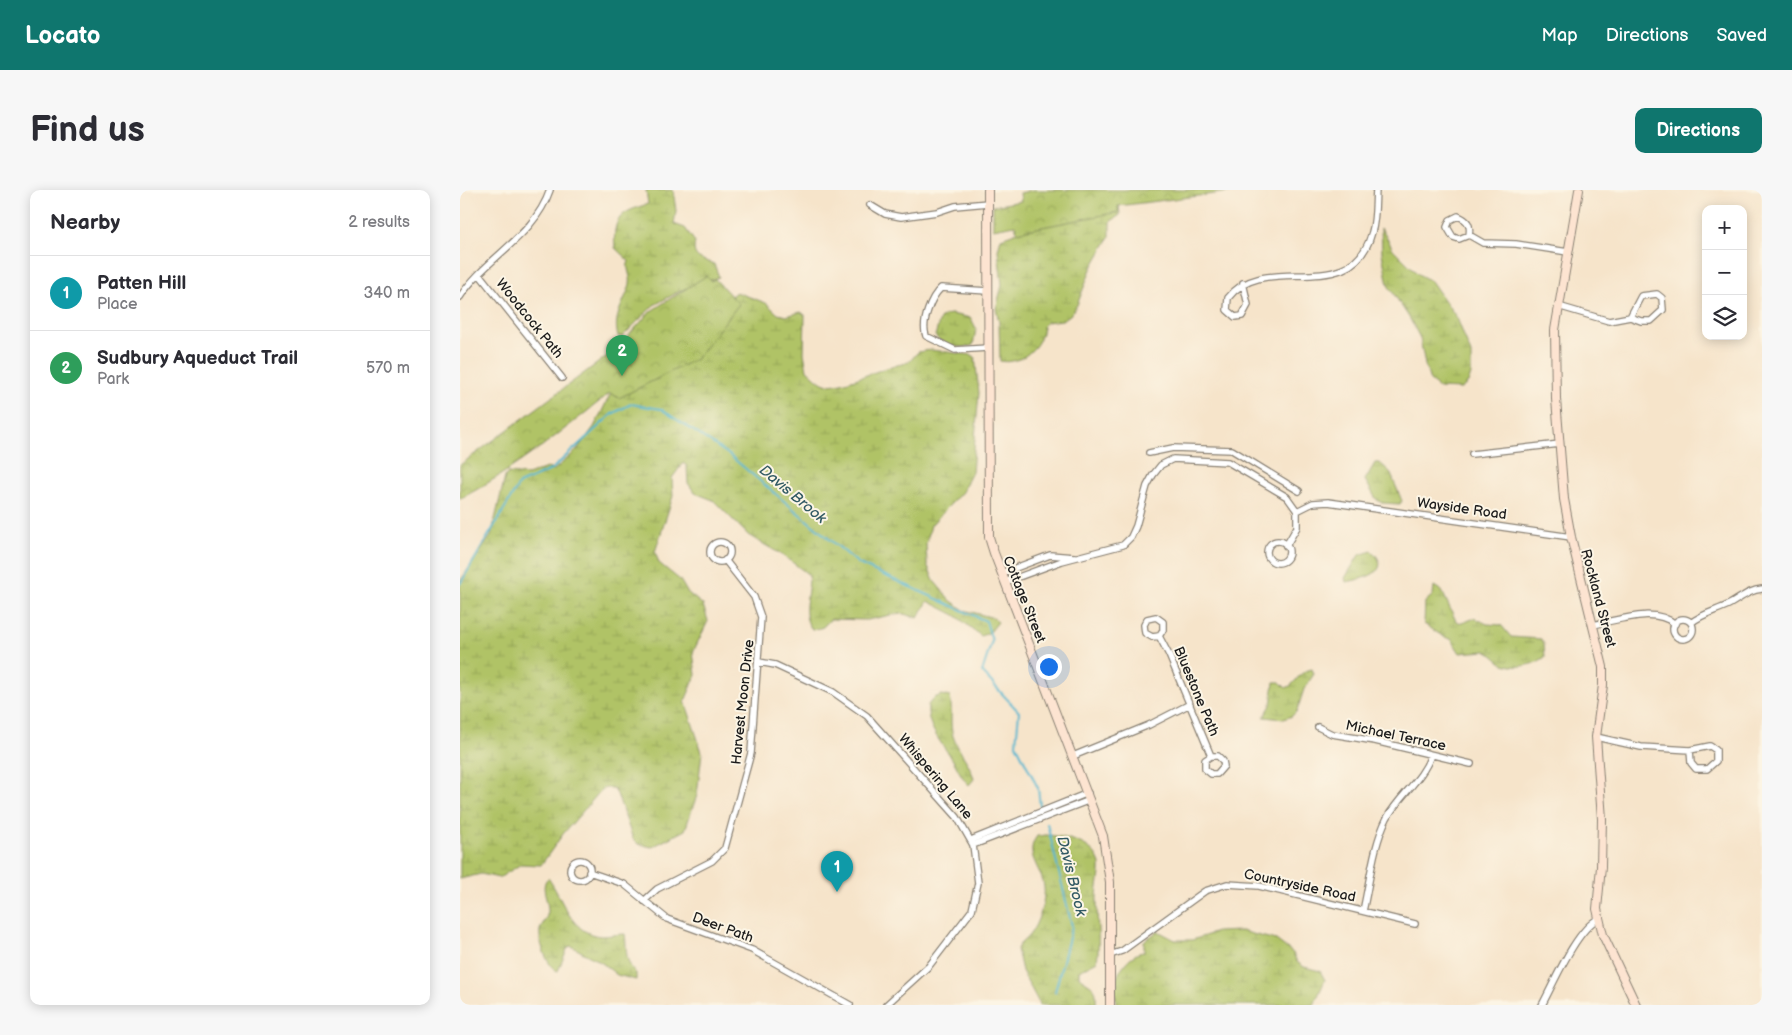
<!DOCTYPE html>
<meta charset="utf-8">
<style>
:root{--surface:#fff;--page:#f7f7f7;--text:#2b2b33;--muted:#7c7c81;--line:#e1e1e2;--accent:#0f766e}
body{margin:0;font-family:"Balsamiq Sans",sans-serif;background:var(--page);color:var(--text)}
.controls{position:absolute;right:15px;top:15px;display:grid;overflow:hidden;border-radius:10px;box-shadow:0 2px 12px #0003}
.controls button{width:45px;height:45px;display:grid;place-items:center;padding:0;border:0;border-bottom:1px solid var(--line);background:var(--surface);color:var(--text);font:25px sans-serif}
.you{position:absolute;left:588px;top:476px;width:18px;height:18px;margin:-12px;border:4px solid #fff;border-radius:50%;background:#1a73e8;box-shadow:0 0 0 8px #1a73e833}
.badge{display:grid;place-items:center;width:32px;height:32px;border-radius:50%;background:var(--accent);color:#fff;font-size:16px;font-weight:700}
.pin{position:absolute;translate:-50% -41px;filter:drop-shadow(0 1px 2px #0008)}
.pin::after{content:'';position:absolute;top:26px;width:18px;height:15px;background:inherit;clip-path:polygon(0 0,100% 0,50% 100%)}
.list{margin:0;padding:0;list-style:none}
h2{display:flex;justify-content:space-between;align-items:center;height:65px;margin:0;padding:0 20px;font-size:21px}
h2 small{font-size:16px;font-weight:400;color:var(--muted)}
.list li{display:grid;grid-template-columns:32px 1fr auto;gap:15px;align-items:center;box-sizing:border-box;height:75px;padding:0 20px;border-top:1px solid var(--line)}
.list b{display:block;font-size:19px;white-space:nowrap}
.list p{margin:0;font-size:16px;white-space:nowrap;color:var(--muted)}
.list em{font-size:16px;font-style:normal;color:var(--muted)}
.icon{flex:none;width:28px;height:28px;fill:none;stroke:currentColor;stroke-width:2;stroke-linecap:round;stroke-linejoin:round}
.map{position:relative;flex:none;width:1302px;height:815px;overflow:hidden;border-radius:10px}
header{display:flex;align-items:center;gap:30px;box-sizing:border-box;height:70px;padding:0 25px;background:var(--accent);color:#fff}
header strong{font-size:24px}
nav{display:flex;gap:28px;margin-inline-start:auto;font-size:18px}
.intro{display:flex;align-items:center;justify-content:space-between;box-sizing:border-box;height:120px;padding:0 30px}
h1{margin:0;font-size:35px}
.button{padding:12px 22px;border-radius:10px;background:var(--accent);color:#fff;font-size:18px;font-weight:700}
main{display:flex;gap:30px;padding:0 30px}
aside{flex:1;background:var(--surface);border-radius:10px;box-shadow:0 2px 12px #0003}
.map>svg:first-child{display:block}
</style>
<header>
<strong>Locato</strong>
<nav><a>Map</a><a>Directions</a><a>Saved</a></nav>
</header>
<div class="intro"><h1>Find us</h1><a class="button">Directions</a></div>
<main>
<aside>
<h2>Nearby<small>2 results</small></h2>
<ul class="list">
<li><span class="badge" style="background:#0f9aa8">1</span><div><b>Patten Hill</b><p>Place</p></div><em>340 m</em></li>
<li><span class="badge" style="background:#2e9e5b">2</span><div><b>Sudbury Aqueduct Trail</b><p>Park</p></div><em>570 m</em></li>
</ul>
</aside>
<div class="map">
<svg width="1302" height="815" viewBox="0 0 1302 815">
<defs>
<pattern id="wetland-marsh" width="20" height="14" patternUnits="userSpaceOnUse" patternTransform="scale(1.25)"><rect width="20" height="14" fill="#b0c366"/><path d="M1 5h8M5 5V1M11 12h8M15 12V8" fill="none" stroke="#97a758"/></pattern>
<pattern id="park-crowns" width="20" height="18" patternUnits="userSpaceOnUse" patternTransform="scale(1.25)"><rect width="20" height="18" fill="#b0c366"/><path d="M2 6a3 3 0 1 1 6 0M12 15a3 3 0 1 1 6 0" fill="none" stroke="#97a758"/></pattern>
</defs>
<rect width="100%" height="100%" fill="#fcf5e5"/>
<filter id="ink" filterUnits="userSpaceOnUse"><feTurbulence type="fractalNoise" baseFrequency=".02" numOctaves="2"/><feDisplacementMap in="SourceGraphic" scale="10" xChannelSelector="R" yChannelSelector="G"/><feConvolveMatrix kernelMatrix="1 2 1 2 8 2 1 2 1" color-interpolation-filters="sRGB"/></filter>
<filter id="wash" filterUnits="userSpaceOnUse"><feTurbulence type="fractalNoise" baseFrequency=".0096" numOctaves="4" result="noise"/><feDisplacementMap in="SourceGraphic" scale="20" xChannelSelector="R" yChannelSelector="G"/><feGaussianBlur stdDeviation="1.12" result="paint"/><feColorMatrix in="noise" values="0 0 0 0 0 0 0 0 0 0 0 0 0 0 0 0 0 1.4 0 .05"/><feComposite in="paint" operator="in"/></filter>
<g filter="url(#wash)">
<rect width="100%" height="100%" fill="#f6e4ca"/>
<path fill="url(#wetland-marsh)" stroke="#667041" d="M186,0H213L216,21L214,34L225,38L235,52C231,69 242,69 254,74L259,87L224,99L194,115L162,147L158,146C152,126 165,112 170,94C172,86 165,79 169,71L155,58C152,26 162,22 188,14Z
M659,15L660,25L650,32V46L631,79L617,115L610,125L602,130L586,132C582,136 583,138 582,143C577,161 558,175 540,171L539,132L536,119L542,95L538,60L541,48L566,39Z
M921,38L933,59L958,84L971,91L997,128L1011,164V184L1008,193L1001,199L979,198L970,191L965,175L960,148L950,129L928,95L922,63Z
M276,102L306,113L318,124L326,126L341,122L345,125L344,163L347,180C352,184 359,192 365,194C378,199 425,176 443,174L450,171L458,162L471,160L512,165L515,167L519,203L512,282L502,302L471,335L466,354L467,374L474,391L490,410L504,420L534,428L538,432L530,442L521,446L495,425L468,411L458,428L440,423L407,430L371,429L363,437L353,440C339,427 350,402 349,385L324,366L288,345L253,310L235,303L228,293L227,276L223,273L212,288L213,306L195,362L199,373L220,390L227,402L243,415L248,431L233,462L236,485L225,511L242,562L237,605L225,640L192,657L178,654L173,649L157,604L153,598H143L103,644L81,675L61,674L39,688L21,684L0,689V391L31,346L45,287L48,283L67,285L87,278L94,280L115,262L134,237L153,199Z
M491,124L511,128L516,139L513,155C502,160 483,156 475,146L480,129L485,125Z
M915,273H920L930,282L942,311L940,314L922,313L916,309L905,290Z
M912,361C935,383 901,389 886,392L885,388L899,365Z
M974,396L982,401L996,431L1002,433L1015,428L1027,434L1041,435L1051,447L1081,449L1084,454L1085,467C1075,475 1055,480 1042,473C1037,470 1033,464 1026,461L1000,463L991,449C981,447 973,439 964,434L965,412L973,405Z
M852,479L854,484L844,499L837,521L832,526L824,529L804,527L811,515L814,492H820L826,498C837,494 837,482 852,479Z
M482,505L490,507C493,520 489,533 493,546C498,561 510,573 514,589L509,595C502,588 499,581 494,572C483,554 466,538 468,515L474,508Z
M586,645C603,646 637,653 640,675C641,687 636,701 637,713C637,733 640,752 637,771L619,781V787C634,798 637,795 636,815H580L562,781L557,759C559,753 566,750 570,744C578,734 586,710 584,697C582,678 563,665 577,646Z
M88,688C103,708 110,744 141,746C149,746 157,744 165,744C167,757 164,772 176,783V790L157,785L142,773L111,756L108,757L98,781C88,779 78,750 80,740C82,734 87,728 88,722C89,712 79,696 88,688Z
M698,741L715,750H732L757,742L781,741L816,750L833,763L837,772L844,777L860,781L865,790L854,815H656C656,808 654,800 655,794C658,780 670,763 684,762V751Z"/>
<path fill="url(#park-crowns)" stroke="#667041" d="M573,0H786L658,16V22L557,42L555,35L533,39V16L561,11L560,3Z
M246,86L251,91L255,89L279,114L236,169L159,208L150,203C103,241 54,280 0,309V275L154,161L191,121Z"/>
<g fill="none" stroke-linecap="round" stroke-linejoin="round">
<path stroke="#52b6d0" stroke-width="2" d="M0,394L59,294L91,280L152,224L171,214L201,219L268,264L399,374L526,431L532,451L522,482L559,522L556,554L578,598L580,616
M587,633L612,736L595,802"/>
</g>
</g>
<g filter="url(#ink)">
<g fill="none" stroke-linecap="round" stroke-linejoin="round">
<g stroke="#898073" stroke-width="8">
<path id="street" d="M410,15L425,24L441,27L477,22L495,16L528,13
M1009,45L999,49L993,47L987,37L990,30L998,26C1008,30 1011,35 1009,45L1023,53L1056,54L1108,62
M19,84L102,188
M783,93L788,115L782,126L775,127L767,120L768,108C805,59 892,118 912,42C916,29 915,14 916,0
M528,101L481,98C471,107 461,132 466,146L495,160L528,158
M0,107C26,67 74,47 90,0
M1098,116L1149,131L1170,127L1181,106L1197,104L1202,108L1203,120L1191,131H1181L1170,127
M689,263L713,258L772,260L839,301
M1012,264L1100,254
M807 362a11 11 0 1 1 22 0a11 11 0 1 1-22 0Z
M250 362a10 10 0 1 1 20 0a10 10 0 1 1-20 0Z
M826,356L837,337V321
M542,383L590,365L614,367
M545,392L602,371L663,355L671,347L676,336L687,296L693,285L701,275L713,269L768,272L827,307L837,321L853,313L868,312L1111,347
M1213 439a10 10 0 1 1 20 0a10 10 0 1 1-20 0Z
M1231,433C1243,423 1257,421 1270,414C1281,408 1289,400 1302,399
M1132,435C1157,431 1193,416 1215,434
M699,446L692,447L685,443L684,435L687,429L696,427L703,432V440L699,446L709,465L751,566L745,570V579L751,584H757L764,576L763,571L758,566H751
M299,472L315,475L373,502L407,526L497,627L513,655L518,693L512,720L469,776L426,815
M858,537L872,544L915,551L1011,574
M1136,547L1181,557L1230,560L1250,556L1256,560V571L1247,579H1236L1231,573L1230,560
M613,566L689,535L730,514
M511,650L628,603
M513,655L630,610
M110 680a10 10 0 1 1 20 0a10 10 0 1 1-20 0Z
M129,682L164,694L207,729L292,760L390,815
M184,711L197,699L252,671L265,658L291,563L301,427L294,407L265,370
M903,721C910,691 913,656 927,628C939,606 963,589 971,565
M650,765L662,761L745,701L767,694L799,696L955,734
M1082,815C1094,793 1116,740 1138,729"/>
</g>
<g stroke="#898073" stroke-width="10">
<path id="secondary" d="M528,0L529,347L534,363L643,646L650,692V815
M1119,0L1095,140L1096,209L1104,309L1111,347L1143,477V495L1136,547L1142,629L1141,677L1137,719L1143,745L1176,815"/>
</g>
<use href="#street" stroke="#fff" stroke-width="5.5"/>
<use href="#secondary" stroke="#fde4d1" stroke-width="8"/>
</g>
</g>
<g text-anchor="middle" stroke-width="4" stroke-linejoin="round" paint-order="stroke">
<g font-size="14" fill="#1c1c1c" stroke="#fcf5e5">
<text transform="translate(70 128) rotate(51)" y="5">Woodcock Path</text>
<text transform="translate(1002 318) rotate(8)" y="5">Wayside Road</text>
<text transform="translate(1139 408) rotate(75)" y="5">Rockland Street</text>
<text transform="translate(565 409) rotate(68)" y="5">Cottage Street</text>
<text transform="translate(737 501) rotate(67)" y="5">Bluestone Path</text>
<text transform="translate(282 512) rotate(-84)" y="5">Harvest Moon Drive</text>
<text transform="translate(936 545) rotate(12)" y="5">Michael Terrace</text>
<text transform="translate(476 586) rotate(50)" y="5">Whispering Lane</text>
<text transform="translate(840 695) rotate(12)" y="5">Countryside Road</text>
<text transform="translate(263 737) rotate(20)" y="5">Deer Path</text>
</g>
<g font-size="15" font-style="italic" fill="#325a64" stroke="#fcf5e5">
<text transform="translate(333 304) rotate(40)" y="5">Davis Brook</text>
<text transform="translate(612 686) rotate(76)" y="5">Davis Brook</text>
</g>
</g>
</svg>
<div class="controls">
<button>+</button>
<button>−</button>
<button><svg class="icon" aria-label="layers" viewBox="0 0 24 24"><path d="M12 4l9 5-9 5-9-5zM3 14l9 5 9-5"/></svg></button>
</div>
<div class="you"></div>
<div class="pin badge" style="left:377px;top:702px;background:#0f9aa8">1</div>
<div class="pin badge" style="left:162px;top:186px;background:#2e9e5b">2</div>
</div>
</main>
